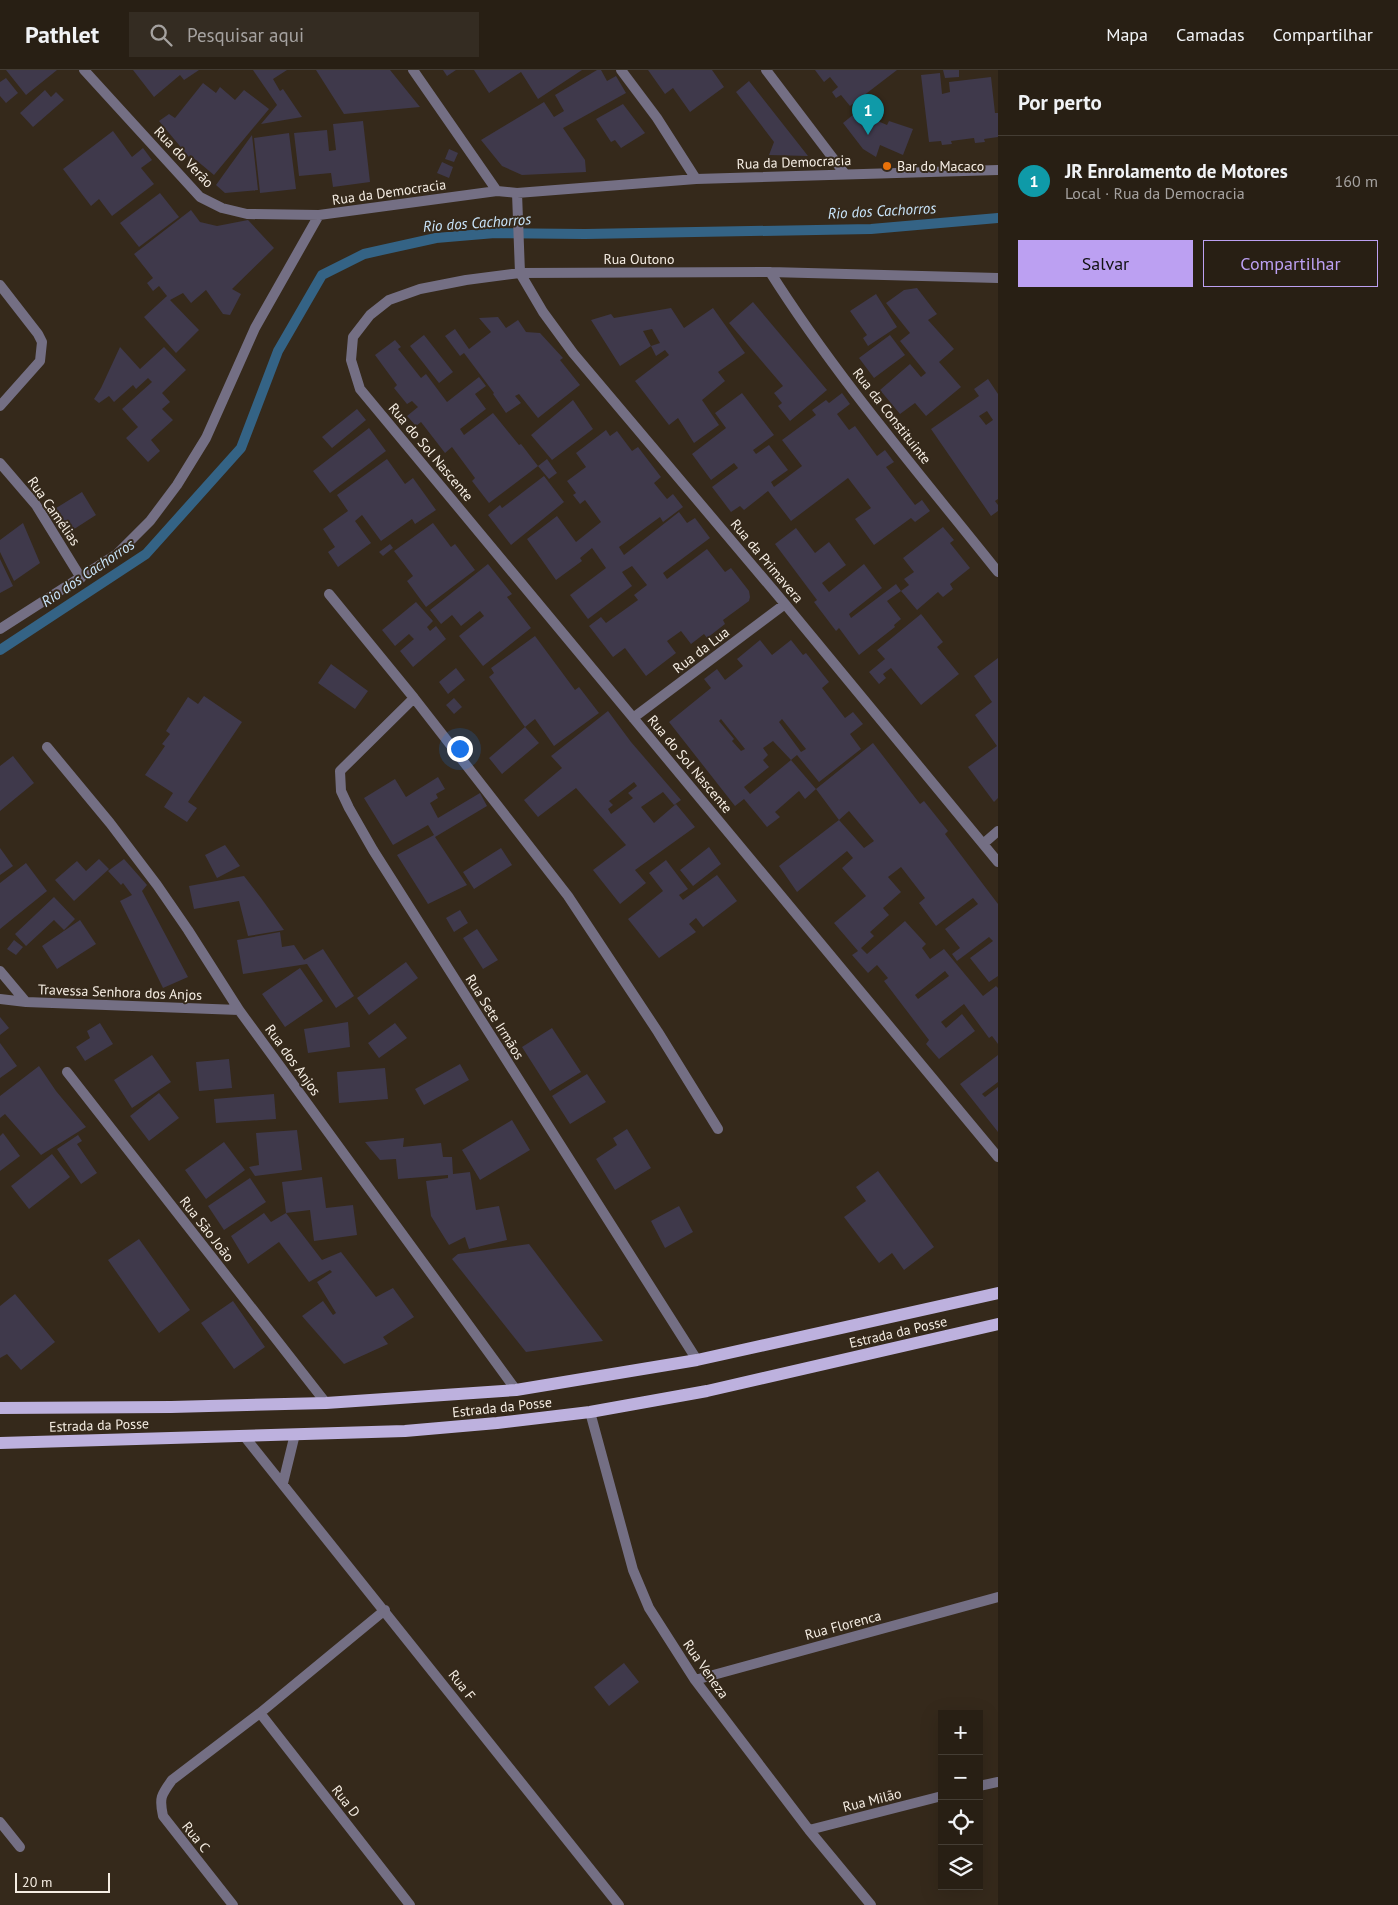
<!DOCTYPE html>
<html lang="pt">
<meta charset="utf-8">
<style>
:root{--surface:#281f14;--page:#342c22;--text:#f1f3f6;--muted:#a5a2a0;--line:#443d34;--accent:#bca0f2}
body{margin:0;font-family:"PT Sans",sans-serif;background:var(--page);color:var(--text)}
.controls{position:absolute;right:15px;bottom:15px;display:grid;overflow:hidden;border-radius:0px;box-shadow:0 5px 20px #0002}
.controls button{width:45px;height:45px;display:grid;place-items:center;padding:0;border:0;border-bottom:1px solid var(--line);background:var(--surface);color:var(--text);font:25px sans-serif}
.scale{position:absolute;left:15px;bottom:12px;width:95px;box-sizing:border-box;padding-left:5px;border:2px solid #f5ede3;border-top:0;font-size:14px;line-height:18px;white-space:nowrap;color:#f5ede3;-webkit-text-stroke:4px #35291b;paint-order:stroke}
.you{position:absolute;left:459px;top:678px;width:18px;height:18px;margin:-12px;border:4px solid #fff;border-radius:50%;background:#1a73e8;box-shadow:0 0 0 8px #1a73e833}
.badge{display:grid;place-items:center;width:32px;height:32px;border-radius:50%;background:var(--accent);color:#fff;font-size:16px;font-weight:700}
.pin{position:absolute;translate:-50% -41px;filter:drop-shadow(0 1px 2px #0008)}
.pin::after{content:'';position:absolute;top:26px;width:18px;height:15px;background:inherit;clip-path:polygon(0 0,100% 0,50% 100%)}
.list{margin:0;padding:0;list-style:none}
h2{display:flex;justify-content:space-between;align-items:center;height:65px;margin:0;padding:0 20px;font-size:21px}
h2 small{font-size:16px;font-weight:400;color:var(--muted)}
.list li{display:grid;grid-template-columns:32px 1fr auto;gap:15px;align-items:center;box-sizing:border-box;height:90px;padding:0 20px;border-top:1px solid var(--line)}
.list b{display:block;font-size:19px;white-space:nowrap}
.list p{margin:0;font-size:16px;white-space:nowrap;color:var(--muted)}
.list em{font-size:16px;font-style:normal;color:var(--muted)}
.actions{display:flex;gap:10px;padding:15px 20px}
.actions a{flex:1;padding:11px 0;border:1px solid var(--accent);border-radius:0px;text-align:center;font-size:18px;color:var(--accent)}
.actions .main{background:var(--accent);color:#111}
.icon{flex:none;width:28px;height:28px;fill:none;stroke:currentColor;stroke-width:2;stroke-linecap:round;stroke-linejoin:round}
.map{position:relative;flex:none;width:998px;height:1835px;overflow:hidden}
header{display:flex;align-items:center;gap:30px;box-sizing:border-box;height:70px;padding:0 25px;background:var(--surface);border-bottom:1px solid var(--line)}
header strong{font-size:24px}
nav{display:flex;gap:28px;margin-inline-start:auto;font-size:18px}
.search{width:350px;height:45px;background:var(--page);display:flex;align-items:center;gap:12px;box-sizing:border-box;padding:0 18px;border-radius:0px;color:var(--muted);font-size:19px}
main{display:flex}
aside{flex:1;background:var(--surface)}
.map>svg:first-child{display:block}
</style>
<header>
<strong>Pathlet</strong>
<div class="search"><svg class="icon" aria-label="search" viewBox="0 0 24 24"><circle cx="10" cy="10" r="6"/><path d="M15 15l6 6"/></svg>Pesquisar aqui</div>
<nav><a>Mapa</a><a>Camadas</a><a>Compartilhar</a></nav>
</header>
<main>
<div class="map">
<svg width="998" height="1835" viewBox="0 0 998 1835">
<rect width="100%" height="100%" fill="#35291b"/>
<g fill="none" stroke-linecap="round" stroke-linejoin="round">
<path stroke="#346385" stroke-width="10" d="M0,580L146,484L241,378L278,281L322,205L364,184L436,168L495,163L585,164L871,159L998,148"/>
</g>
<path fill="#3f394b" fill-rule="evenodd" d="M6,0H57L26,25Z
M133,0H199L184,10L180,5L154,27Z
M253,0H287L273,9L280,21L283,19L302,47L261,54L277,35Z
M316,0H390L420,37L344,44Z
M443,0H456L447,6Z
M474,0H582L538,29L521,2L489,23Z
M597,0H601L607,11L616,6L626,23L563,58L585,90L586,102L522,105L502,96L481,70L544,32L554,47L564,41L555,25Z
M648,0H712L724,17L690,42L673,18L665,24Z
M815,0H897L850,36L841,25L836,28L832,22L838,17L830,7L824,12Z
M943,0H959V7L945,8Z
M940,3L942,24L950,22L949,12L991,7L995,43H998V67L984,69L985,72L975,73L974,68L951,71L952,74L942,75L941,71L929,72L921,5Z
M6,8L18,23L6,33L0,26V12Z
M749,11L808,86L769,85L774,72L736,22Z
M203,13L216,23L220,17L235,30L244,20L269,39L214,105L190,85L189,87L159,51L169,44L175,48Z
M45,20L51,27L56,22L64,30L33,57L20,43Z
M623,34L645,63L621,78L615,70L611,72L596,49Z
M864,36L873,49L887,55L889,51L913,59L903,85L880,75L876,87L863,79L843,53Z
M363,51L370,112L333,117L331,103L299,106L294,63L327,60L329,81L336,80L333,54Z
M113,61L132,87L143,78L152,90L141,98L154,114L112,146L99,129L91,136L63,99Z
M289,63L296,119L260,123L254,68Z
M252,65L258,120L225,123L216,115Z
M449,79L458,83L454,92L445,89Z
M442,92L453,97L449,108L437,103Z
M160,123L179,147L139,177L120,153Z
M191,140L200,152L217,156L248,150L274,178L232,219L241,224L230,245L223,244L206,220L191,233L183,223L170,230L199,260L176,283L144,247L167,226L159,216L153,221L147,213L153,208L134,184Z
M917,218L937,244L928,250L954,279L939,292L961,317L926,346L915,333L900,344L880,320L910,294L921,307L926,303L900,271L910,263L886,233L904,220Z
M876,224L897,257L868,276L863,268L867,265L850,241Z
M753,232L827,320L790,351L778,336L782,333L774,323L783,316L729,253Z
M671,238L684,258L713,238L745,283L718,302L725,311L702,330L719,355L694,373L678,348L669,355L635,311L669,285L665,280L656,286L651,276L660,273L652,259L643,261L651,276L620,296L591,250L611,244L614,248Z
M498,247L506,258L518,250L526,262L540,263L563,288L560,290L580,315L538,348L519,324L515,326L521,333L506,343L493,324L494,323L464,283L460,286L445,266L455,259L469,279L491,262L479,248Z
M424,265L453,302L439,313L410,276Z
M890,265L905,285L874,308L859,288Z
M395,270L401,277L398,279L421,308L426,304L447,332L479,307L486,316L475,324L486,339L460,359L464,365L493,343L519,375L521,374L538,396L489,433L472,411L475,408L452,377L445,383L421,352L416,356L407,346L418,337L412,331L407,334L394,318L397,315L375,285Z
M120,277L140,299L164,277L186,300L162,323L170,332L162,339L173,350L151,370L160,381L148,392L126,368L138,357L122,339L152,312L148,308L136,319L133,315L114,332L109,326L99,333L94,329L101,318Z
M988,309L998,324V429L995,431L998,435V441L991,446L931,359L979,326L974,319ZM987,341L993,350L986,355L979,346Z
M742,323L774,365L753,380L756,384L769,375L788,400L771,412L774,417L802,396L782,370L816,345L812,340L826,330L829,333L842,323L850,334L837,344L849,360L855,356L877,386L885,380L894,392L886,397L915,435L922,430L930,441L915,452L911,448L874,475L855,449L871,438L848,408L791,451L768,421L744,440L740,436L731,442L712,417L738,398L734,393L711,410L692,384L726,358L715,343Z
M573,330L593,359L552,390L531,365Z
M357,339L366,350L332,378L322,367Z
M369,358L386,381L330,423L313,401Z
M606,360L610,366L617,361L632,381L638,377L661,407L654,413L667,429L673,424L683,437L663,452L660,447L619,477L624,485L679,442L687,453L695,448L710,468L663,503L667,509L707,479L725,502L731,498L749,521L750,527L749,531L723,550L725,554L707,568L704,564L691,574L681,561L667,571L676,583L646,606L625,578L613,587L589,556L601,547L606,553L638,530L634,525L647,515L632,496L622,502L632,516L588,549L570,525L606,498L592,478L580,488L582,491L556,510L527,469L557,446L576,472L601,452L585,430L580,434L573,425L576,423L567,411L586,397L576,383Z
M387,389L405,414L413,408L436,440L415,454L412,449L381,471L362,445L355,451L371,473L338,497L328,482L335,477L323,459L348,441L337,425Z
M547,389L557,403L549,409L538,396Z
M544,406L564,432L511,475L488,445L500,435L502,438Z
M82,422L96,445L68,463L53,440Z
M23,453L40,493L14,511L0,482V470Z
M433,453L451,477L455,474L475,500L426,537L407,511L413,506L394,481Z
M943,457L954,470L950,473L970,498L950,514L953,519L943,527L938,522L917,540L901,521L909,515L904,509L914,502L903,488Z
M796,458L815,483L829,472L846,495L822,513L829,522L864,494L882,518L849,544L851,548L896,514L901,521L887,531L901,549L894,555L895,557L859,585L839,558L836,561L814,532L817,530L775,474Z
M390,474L393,478L383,486L379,482Z
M0,489L13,516L0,523Z
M488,494L512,524L507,527L531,558L483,596L459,566L484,546L480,541L461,556L452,545L441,554L430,540Z
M416,532L433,551L427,557L430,561L436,556L446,569L413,597L400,581L414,569L409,564L395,576L382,560Z
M921,544L943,572L937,577L959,604L921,635L891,598L883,604L886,608L879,614L869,602L885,589L877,580Z
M535,566L575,620L579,617L599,643L554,676L535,649L525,657L489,607L494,603L491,598Z
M760,570L772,585L791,570L803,585L806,583L829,612L822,618L845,648L853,642L863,654L850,664L861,679L819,712L797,685L791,690L773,671L763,678L768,685L763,690L769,697L744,717L750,724L791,690L816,719L805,729L799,721L775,742L780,747L767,757L744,729L735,736L669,652L711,618L704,609L717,599L725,610L743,596L737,589ZM721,649L745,679L741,681L732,671L734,669L719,651ZM782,649L806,679L801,682L779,652Z
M998,588V728L994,732L968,697L997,676L975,645L992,632L974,606Z
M331,594L368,621L355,639L318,613Z
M456,598L465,610L448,624L439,612Z
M204,626L242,652L188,732L197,738L187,752L164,737L173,723L145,705L165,676L162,674L170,664L166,661L188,627L198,634Z
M454,628L462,637L454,644L446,635Z
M608,641L631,672L681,730L674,735L663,722L641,737L654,753L676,734L695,757L635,800L646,813L620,834L593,800L626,775L576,718L538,747L524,730L562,698L551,686ZM634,712L637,716L628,723L633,728L611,744L608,739L613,735L609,731Z
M525,657L539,673L502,704L489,688Z
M873,673L920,734L924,731L948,761L945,764L998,834V906L989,912L970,888L993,871L989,867L957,891L952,884L960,878L945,859L978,834L973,828L936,856L919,833L925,828L901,797L888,807L901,822L883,838L889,845L870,862L874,866L861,878L867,884L905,851L926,874L922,878L930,889L944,879L983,926L996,916L998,918V974L992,966L989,968L964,934L941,952L946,958L962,944L975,961L939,989L926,974L929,970L884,911L888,908L877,895L868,903L852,885L858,881L834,853L866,826L842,798L853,788L847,781L797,822L779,796L839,750L864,778L874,771L849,741L839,750L816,719ZM945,901L949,906L918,929L915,925Z
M13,686L34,713L0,741V696Z
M438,707L445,719L436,724L438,728L430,733L438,748L480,723L487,736L435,767L467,815L428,834L397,785L434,765L428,755L393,775L364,728L395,709L406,727Z
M225,775L240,796L217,808L205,785Z
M709,777L721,794L693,816L680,800Z
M0,778L13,796L0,805Z
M501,778L512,795L474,819L463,802Z
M99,789L109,799L74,831L55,810L77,791L86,801Z
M124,789L147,815L142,821L188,907L163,918L120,831L132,825L123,813L121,815L108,801Z
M666,790L688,819L679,825L683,830L717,805L737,831L703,857L696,848L689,854L696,862L659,888L628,849L663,821L649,803Z
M26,793L47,821L0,859V813Z
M244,806L261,828L284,860L248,866L239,831L194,839L189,816Z
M54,827L75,849L64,860L54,850L26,876L15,864Z
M460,840L468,853L454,862L446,848Z
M80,850L96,874L57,899L42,876Z
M477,859L498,890L483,899L463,868Z
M280,862L282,877L294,875L304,890L323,879L354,926L336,938L307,894L243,904L237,870Z
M14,870L23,877L16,885L7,879Z
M406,892L418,908L369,945L357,928Z
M300,898L323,931L285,957L262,924Z
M0,947L9,958L0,965Z
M348,952L350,977L308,983L304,959Z
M100,953L113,974L85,991L76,977L90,968L87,961Z
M395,953L407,968L379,988L368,973Z
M552,958L581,1002L550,1021L522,977Z
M0,973L17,996L0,1008Z
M152,985L171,1012L132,1038L114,1010Z
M998,985V1012L982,1024L985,1027L998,1017V1062L960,1014Z
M229,989L232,1018L199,1021L196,992Z
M460,994L469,1010L424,1035L415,1019Z
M39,996L56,1021L86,1057L41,1085L5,1044L0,1048V1026Z
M385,998L388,1029L339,1033L337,1002Z
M587,1004L606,1032L570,1054L552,1026Z
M159,1023L179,1048L149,1071L130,1046Z
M274,1024L276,1049L216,1053L214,1029Z
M512,1050L530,1080L480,1110L462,1080Z
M627,1059L651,1098L615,1120L596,1089L617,1075L613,1068Z
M297,1060L302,1100L255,1106L249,1097L259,1095L256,1063Z
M3,1063L20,1086L0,1101V1066Z
M78,1065L82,1071L77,1074L97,1103L81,1114L57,1079Z
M404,1068L403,1077L441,1073L443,1087H452L453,1104L470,1102L476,1140L499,1136L507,1170L469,1179L465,1167L449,1175L431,1146L426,1111L448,1108V1105L398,1109L396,1089L380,1090L365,1072Z
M224,1072L245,1100L206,1129L185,1100Z
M52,1084L70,1107L29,1139L11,1116Z
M878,1101L934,1177L904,1200L892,1183L879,1193L844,1147L866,1131L856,1117Z
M322,1107L326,1138L353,1135L357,1165L314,1171L310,1140L286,1143L282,1112Z
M250,1108L266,1132L224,1160L208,1136Z
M679,1136L693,1162L665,1178L651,1151Z
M264,1143L271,1152L286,1143L322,1190L341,1182L376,1227L393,1218L414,1247L383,1267L388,1274L344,1294L302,1246L323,1231L333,1245L336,1243L317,1212L332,1202L330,1200L309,1212L279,1172L248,1194L231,1166Z
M139,1169L190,1240L159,1263L108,1190Z
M529,1174L573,1232L603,1271L526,1282L452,1189L458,1184Z
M15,1224L55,1272L21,1300L7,1284L0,1288V1236Z
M233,1231L265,1277L234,1299L201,1253Z
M624,1593L639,1612L609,1636L594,1617Z"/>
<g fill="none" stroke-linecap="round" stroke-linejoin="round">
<path stroke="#746f84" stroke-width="10" d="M0,1752L20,1777"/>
<path stroke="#746f84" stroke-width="10" d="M84,0L200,127L222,138L247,144L319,145
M413,0L497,121
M621,0L657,48L696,109
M766,0L845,104
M517,123L520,203L543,242L573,283L785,534L998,792
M770,202C837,308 920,404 998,502
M998,208L770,202L520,203L466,210L420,219L389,230L370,245L353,267L351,290L360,319L998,1087
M0,215L38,264L42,272L40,291L0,336
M0,393L36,435L81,508
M329,524L414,628L568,826L658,962L718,1059
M0,559L117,484L150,451L177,415L206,368L255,258L319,145L497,121L517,123L696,109L998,100
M414,628L340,701L341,721L349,738L373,780L697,1290
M633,648L785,534
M47,677L110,753L157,815L188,860L239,940L516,1320
M983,774L998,761
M0,901L26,932
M0,929L26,932L239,940
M67,1002L326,1333
M590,1342L633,1500L649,1538L695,1610L809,1760L871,1835
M244,1366L619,1835
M283,1413L295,1364
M695,1610L998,1527
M260,1643L410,1835
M979,1716L998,1712
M809,1760L942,1726
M233,1835L163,1746C159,1728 161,1725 172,1710L260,1643L385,1540"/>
<path stroke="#bdb1de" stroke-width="12" d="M0,1338L171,1337L326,1333L516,1320L697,1290L998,1223
M0,1373L405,1361L497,1353L590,1342L707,1321L998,1254"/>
</g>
<circle fill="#e8710a" stroke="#35291b" stroke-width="2" cx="887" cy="96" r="5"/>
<g text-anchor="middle" stroke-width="4" stroke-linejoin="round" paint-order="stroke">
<g font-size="14" fill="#f5ede3" stroke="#35291b">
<text transform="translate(184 87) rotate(46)" y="5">Rua do Verão</text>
<text transform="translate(794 92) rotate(-2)" y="5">Rua da Democracia</text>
<text transform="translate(389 122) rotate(-8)" y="5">Rua da Democracia</text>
<text x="639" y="194">Rua Outono</text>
<text transform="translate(892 346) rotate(52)" y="5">Rua da Constituinte</text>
<text transform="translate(431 382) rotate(50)" y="5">Rua do Sol Nascente</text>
<text transform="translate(54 441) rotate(55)" y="5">Rua Camélias</text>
<text transform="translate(767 491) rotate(50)" y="5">Rua da Primavera</text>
<text transform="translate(701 580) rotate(-37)" y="5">Rua da Lua</text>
<text transform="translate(690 694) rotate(50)" y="5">Rua do Sol Nascente</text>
<text transform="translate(120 922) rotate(2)" y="5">Travessa Senhora dos Anjos</text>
<text transform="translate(495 947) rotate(58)" y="5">Rua Sete Irmãos</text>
<text transform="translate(293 990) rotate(54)" y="5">Rua dos Anjos</text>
<text transform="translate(207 1159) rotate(52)" y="5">Rua São João</text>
<text transform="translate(898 1262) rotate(-13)" y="5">Estrada da Posse</text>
<text transform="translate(502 1337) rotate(-6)" y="5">Estrada da Posse</text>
<text transform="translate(99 1355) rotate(-2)" y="5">Estrada da Posse</text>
<text transform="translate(843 1555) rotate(-15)" y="5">Rua Florenca</text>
<text transform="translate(706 1599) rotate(55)" y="5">Rua Veneza</text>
<text transform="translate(462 1615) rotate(52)" y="5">Rua F</text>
<text transform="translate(872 1730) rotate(-14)" y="5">Rua Milão</text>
<text transform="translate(346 1731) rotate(52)" y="5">Rua D</text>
<text transform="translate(196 1767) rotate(51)" y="5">Rua C</text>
</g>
<g font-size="14" fill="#f5ede3" stroke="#35291b" text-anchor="start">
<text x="897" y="101">Bar do Macaco</text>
</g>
<g font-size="15" font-style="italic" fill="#cae6fc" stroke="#35291b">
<text transform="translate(882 141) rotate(-3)" y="5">Rio dos Cachorros</text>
<text transform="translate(477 153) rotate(-4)" y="5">Rio dos Cachorros</text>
<text transform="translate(88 503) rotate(-34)" y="5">Rio dos Cachorros</text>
</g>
</g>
</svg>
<div class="controls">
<button>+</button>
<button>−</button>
<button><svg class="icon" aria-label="locate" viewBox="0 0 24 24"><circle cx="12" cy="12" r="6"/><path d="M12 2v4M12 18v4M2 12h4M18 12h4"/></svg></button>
<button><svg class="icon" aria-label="layers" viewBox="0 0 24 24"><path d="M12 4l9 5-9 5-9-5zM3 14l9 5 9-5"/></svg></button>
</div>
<div class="scale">20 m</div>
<div class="you"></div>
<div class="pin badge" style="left:868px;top:65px;background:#0f9aa8">1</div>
</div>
<aside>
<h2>Por perto<small></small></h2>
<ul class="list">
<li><span class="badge" style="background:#0f9aa8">1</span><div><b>JR Enrolamento de Motores</b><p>Local · Rua da Democracia</p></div><em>160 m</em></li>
</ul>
<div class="actions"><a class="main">Salvar</a><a>Compartilhar</a></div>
</aside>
</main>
